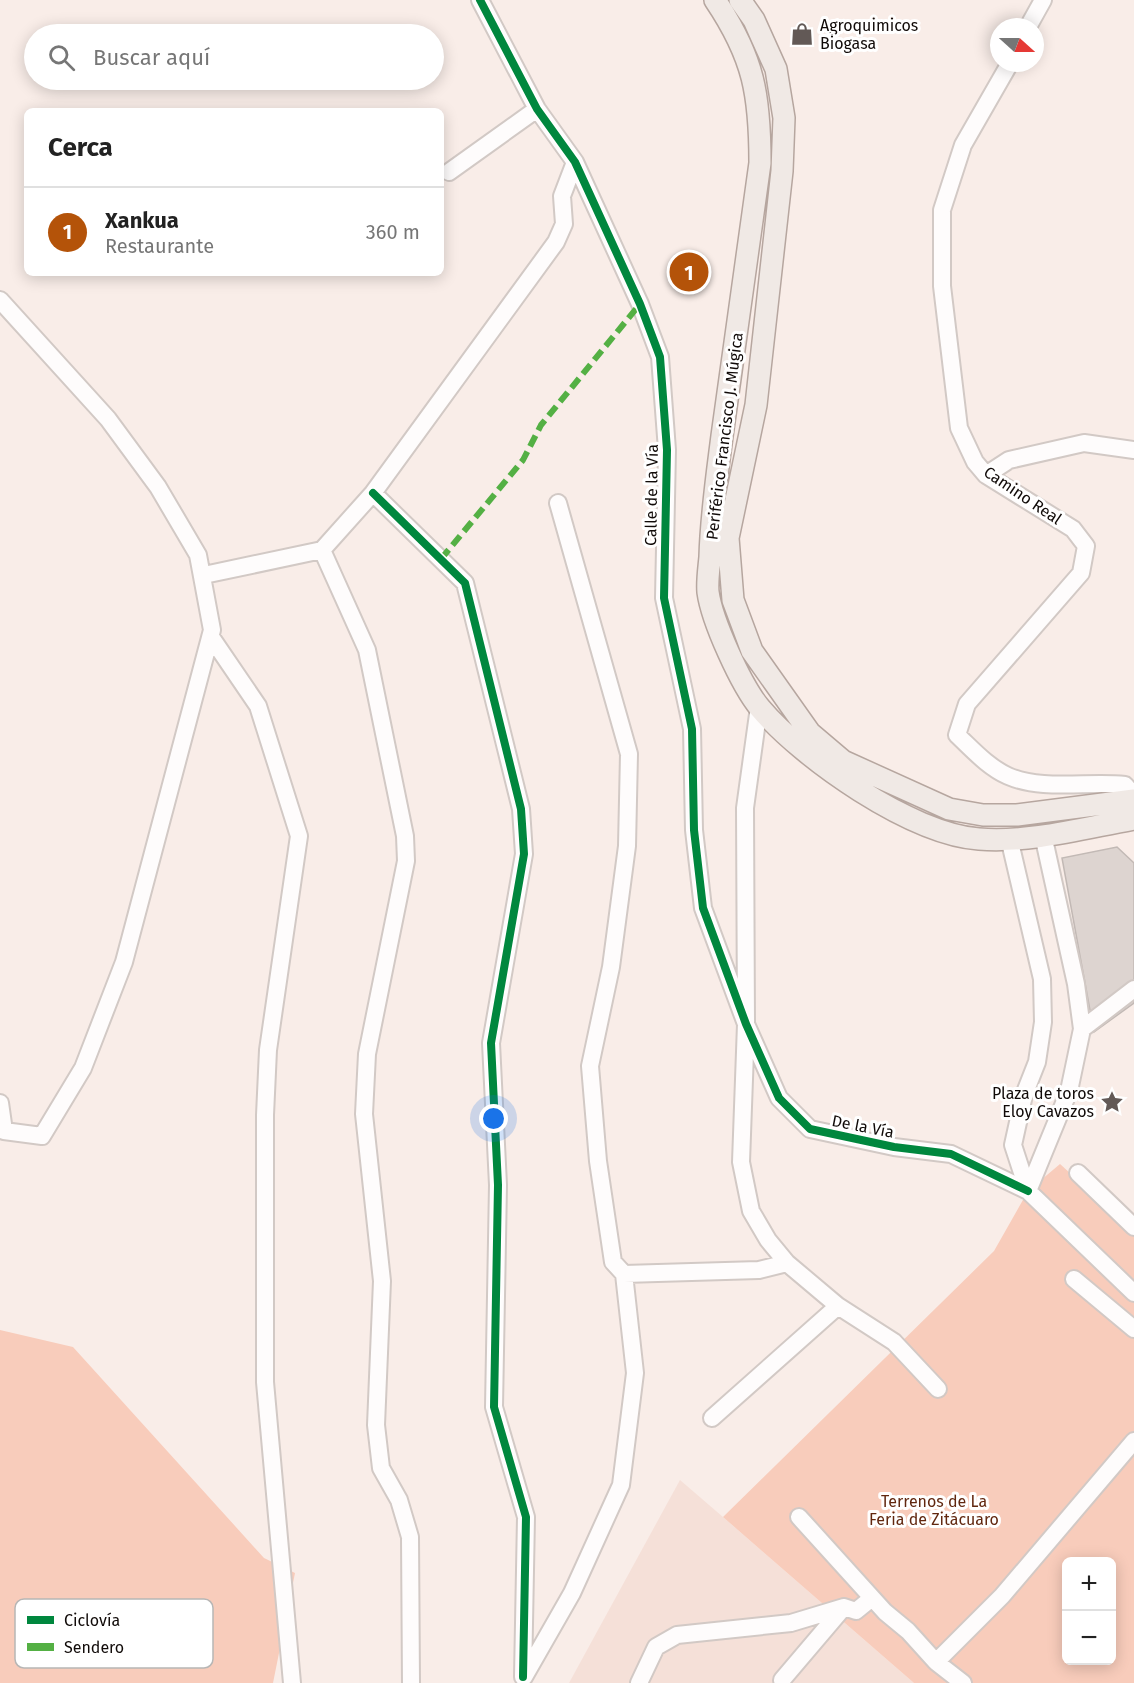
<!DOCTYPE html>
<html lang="es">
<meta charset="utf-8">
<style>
:root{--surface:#fff;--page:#f2f2f2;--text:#222;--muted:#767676;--line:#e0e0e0;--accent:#b45309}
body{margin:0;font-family:"Fira Sans",sans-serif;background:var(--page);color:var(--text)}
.controls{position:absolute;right:18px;bottom:18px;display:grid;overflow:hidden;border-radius:9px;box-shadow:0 3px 15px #0003}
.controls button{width:54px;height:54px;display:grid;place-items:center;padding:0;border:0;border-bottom:2px solid var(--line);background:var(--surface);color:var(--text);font:30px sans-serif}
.compass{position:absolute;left:990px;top:18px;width:54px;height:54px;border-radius:50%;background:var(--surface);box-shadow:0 3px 15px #0003;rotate:111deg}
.you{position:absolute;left:494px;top:1119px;width:21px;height:21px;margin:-15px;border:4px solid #fff;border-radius:50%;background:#1a73e8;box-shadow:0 0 0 9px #1a73e833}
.badge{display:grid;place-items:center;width:39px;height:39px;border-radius:50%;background:var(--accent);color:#fff;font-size:20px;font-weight:700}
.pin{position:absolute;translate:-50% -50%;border:3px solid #fff;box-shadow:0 2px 6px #0006}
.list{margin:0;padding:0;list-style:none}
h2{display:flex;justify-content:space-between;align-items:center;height:78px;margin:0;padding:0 24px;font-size:26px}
h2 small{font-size:20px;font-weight:400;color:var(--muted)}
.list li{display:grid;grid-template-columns:39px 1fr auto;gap:18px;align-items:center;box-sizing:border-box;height:90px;padding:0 24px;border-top:2px solid var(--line)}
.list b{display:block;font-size:22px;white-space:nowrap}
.list p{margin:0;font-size:20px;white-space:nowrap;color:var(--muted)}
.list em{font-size:20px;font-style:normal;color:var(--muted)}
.icon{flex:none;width:33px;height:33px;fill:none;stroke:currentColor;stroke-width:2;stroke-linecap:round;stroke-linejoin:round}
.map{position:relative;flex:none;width:1134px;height:1683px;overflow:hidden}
.search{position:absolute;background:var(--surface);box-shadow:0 3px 15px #0003;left:24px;top:24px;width:420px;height:66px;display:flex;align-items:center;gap:15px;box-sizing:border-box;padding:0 21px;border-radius:33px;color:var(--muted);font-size:22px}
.panel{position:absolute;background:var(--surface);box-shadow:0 3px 15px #0003;left:24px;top:108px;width:420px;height:168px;border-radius:9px}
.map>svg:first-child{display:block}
</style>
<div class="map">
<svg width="1134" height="1683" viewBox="0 0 1134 1683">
<rect width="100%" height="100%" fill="#f9ede8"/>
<path fill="#f5e0d8" d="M680,1480L723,1517L914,1683H569Z"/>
<path fill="#f8ccbb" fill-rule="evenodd" d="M1060,1164L1134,1231V1683H914L723,1517L994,1251L1028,1191ZM1066,1562H1112V1660H1066Z
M0,1330L73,1347L264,1558L295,1573L273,1683H0Z"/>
<path fill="#ddd4d0" stroke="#c2b9b5" stroke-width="1.5" d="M1117,847L1134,863V1003L1094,1032L1062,858Z"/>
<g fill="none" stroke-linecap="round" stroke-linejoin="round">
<g stroke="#d2c9c5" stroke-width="20">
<path id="minor" d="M480,0L537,109L575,162L640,304L660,357L667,450L664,598L692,729L694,830L703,908L746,1024L779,1098L810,1129L894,1147L951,1154L1028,1191
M1028,27L1043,0
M1010,63L963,145L942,210V286L959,428L975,462L986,475L1073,529L1086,546L1081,573L967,704L957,735C973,750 988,767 1008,776C1042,791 1088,781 1125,785L1134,796
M449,172L537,109
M0,300L108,419L158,487L198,555L212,630L124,962L83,1068L42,1136L4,1131L0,1103
M986,475L1009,460L1084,443L1134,450
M373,493L465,583L521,809L524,854L491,1043L498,1185L494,1407L526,1517L523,1677
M322,550L367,650L405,836L406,861L367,1054L364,1114L382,1281L376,1425L381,1468L399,1500L410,1537L411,1683
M204,575L322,550L373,493L556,242L564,224L562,196L575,162
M211,637L258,706L299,836L268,1050L265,1115V1382L292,1683
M759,707L745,808L746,1024L741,1162L751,1211L768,1240L787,1263L838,1306L894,1342L938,1389
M1009,838L1042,979L1043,1022L1037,1062L1024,1095L1013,1145L1028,1191L1134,1293
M1082,1029L1134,989
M1078,1173L1134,1227
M1028,1191L1069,1091L1082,1029L1076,984L1043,835
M624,1274L759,1270L787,1263
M1074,1279L1134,1329
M712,1418L838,1306
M799,1517L885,1612L908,1631L936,1662L1002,1596L1134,1441
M936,1662L963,1683
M524,1677L572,1593L621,1485L635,1373L624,1274L613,1262L598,1161L590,1066L611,967L627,846L629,754L558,503
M782,1680L844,1607L856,1611L872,1598
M639,1683L656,1647L677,1635L791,1623L844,1607"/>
</g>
<g stroke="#b6a69f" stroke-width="24">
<path id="major" d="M715,0C754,58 760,95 760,163C748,254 735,345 722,436C717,476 711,516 710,557C709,568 707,581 708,592C712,621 741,685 760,708C803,759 911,834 979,839C1030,843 1084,828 1134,819
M740,0L754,20L776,69L784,118L782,171L756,405L728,538L733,600L752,651L810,733L843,761L949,809L983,815H1017L1134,800"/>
</g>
<use href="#minor" stroke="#fefcfc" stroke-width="16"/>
<use href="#major" stroke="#f0e9e5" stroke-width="21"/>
<path stroke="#54b044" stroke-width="6" stroke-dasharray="12 6" stroke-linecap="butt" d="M441,559L523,460L541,425L640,304"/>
<g stroke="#fff" stroke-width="11">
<path id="cycleway" d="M480,0L537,109L575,162L640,304L660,357L667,450L664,598L692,729L694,830L703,908L746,1024L779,1098L810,1129L894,1147L951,1154L1028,1191
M373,493L465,583L521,809L524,854L491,1043L498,1185L494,1407L526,1517L523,1677"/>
</g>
<use href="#cycleway" stroke="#00873e" stroke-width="8"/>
</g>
<defs>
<g id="shop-bare" transform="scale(1.8)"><path d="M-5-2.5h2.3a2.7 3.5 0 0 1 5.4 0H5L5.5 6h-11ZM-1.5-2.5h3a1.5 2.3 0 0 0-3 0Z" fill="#625956" stroke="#fff" stroke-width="2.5" paint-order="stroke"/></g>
<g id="sight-bare" transform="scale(1.8)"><path d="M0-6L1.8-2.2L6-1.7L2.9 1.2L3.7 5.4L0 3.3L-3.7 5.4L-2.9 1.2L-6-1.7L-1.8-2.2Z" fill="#625956" stroke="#fff" stroke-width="2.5" paint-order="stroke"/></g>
</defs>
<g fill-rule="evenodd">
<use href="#shop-bare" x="802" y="34"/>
<use href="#sight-bare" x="1112" y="1102"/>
</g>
<g text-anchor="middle" stroke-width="6" stroke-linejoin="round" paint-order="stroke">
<g font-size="16" fill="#100a08" stroke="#fff" text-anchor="start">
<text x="820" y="31">Agroquimicos<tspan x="820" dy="18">Biogasa</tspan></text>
<text x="1094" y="1099" text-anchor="end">Plaza de toros<tspan x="1094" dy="18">Eloy Cavazos</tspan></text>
</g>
<g font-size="16" fill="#100a08" stroke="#fff">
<text transform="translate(724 436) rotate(-83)" y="6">Periférico Francisco J. Múgica</text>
<text transform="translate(651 495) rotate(-89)" y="6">Calle de la Vía</text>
<text transform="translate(1023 495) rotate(34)" y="6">Camino Real</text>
<text transform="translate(863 1126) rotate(11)" y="6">De la Vía</text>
</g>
<g font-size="16" fill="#61270f" stroke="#fff">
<text x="934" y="1507">Terrenos de La<tspan x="934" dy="18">Feria de Zitácuaro</tspan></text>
</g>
</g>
<rect x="15" y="1599" width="198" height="69" rx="9" fill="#fff" stroke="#b7b6b5" stroke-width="1.5"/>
<rect x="27" y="1616" width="27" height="8" fill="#00873e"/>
<rect x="27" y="1643" width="27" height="8" fill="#54b044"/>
<g font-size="16" fill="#100a08">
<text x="64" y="1626">Ciclovía</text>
<text x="64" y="1653">Sendero</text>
</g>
</svg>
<div class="controls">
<button>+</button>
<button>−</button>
</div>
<svg class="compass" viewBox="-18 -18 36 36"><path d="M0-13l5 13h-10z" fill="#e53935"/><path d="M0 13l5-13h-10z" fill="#767676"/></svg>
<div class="you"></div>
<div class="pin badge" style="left:689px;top:272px">1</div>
<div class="search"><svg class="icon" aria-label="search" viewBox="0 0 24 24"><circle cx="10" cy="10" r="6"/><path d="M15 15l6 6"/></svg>Buscar aquí</div>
<section class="panel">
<h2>Cerca<small></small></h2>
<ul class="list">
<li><span class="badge">1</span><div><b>Xankua</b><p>Restaurante</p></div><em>360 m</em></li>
</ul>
</section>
</div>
